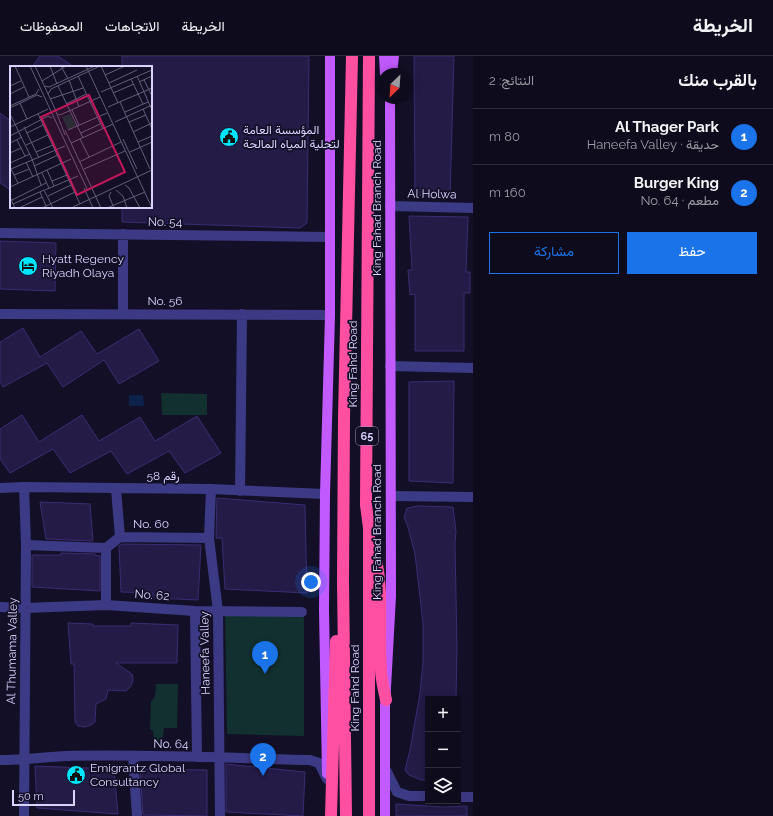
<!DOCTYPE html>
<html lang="ar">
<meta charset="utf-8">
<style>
:root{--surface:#0e0b1c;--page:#1c1929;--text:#f1f3f6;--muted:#9b9ba3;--line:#2e2b3b;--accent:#1a73e8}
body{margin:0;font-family:Raleway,Vazirmatn,sans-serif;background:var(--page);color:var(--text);direction:rtl}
.controls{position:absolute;right:12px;bottom:12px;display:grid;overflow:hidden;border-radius:0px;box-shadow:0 2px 10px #0003}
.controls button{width:36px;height:36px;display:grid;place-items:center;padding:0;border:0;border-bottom:1px solid var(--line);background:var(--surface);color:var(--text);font:20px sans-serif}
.compass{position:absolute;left:377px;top:12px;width:36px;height:36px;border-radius:50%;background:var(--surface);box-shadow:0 2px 10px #0003;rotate:205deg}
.scale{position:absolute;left:12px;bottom:10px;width:63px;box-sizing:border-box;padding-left:4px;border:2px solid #d9d4ff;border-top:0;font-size:11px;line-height:14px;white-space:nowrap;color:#d9d4ff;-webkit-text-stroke:3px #130f26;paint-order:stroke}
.you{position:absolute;left:311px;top:526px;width:14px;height:14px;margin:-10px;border:3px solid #fff;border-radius:50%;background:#1a73e8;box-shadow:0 0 0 6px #1a73e833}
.badge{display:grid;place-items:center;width:26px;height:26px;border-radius:50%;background:var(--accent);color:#fff;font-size:13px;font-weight:700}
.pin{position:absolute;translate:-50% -33px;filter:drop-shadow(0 1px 2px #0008)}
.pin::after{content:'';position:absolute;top:21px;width:14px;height:12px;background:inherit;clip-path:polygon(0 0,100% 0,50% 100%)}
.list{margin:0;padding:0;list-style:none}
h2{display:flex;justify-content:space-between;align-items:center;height:52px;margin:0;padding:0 16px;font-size:17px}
h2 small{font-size:13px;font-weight:400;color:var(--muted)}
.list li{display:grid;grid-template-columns:26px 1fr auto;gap:12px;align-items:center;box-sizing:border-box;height:56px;padding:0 16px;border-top:1px solid var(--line)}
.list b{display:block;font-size:15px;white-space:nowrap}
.list p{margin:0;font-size:13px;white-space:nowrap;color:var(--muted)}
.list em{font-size:13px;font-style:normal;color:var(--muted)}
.actions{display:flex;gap:8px;padding:12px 16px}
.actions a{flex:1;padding:9px 0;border:1px solid var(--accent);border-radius:0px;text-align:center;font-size:14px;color:var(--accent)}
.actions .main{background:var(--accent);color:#fff}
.icon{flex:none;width:22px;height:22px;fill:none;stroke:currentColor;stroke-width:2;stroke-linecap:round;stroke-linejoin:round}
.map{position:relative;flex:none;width:473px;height:760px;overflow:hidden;direction:ltr}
header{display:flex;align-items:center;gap:24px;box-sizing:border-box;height:56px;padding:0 20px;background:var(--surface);border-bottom:1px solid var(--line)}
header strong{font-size:19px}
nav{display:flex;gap:22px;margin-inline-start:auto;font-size:14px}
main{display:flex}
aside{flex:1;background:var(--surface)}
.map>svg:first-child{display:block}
</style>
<header>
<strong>الخريطة</strong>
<nav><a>الخريطة</a><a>الاتجاهات</a><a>المحفوظات</a></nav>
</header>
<main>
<aside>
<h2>بالقرب منك<small>النتائج: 2</small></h2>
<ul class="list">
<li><span class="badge">1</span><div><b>Al Thager Park</b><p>حديقة · Haneefa Valley</p></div><em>80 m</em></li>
<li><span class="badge">2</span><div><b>Burger King</b><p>مطعم · No. 64</p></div><em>160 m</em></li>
</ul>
<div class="actions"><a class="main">حفظ</a><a>مشاركة</a></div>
</aside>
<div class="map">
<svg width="473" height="760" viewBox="0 0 473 760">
<rect width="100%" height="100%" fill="#130f26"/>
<path fill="#12302f" d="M161,337L207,338V359H162Z
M225,556L304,558V680L227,678Z
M156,628H178L177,672H164L162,686H154L153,675L150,673L151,646L155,640Z"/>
<path fill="#0c2248" d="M129,339H143L144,350H129Z"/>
<path fill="#241b47" stroke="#3b2d73" d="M40,0H58L74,11H32Z
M122,0H309L307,167L300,172L122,166V151H151V11H122Z
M414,0H454L450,142L415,139Z
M0,57L11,65V134L0,127Z
M409,160L468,161L466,216H470V237H464V295H415V238L410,239L408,214H412Z
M0,185L56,187L55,235L0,233Z
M23,272L40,301L81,275L97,298L139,273L159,305L119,328L104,304L63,331L47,307L3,331L0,325V286Z
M454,325L453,427L409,425V326Z
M22,359L39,386L82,359L99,385L140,361L155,385L197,360L221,397L185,417L169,395L127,418L111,395L70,417L53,393L10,417L0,403V373Z
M217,442L305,449L307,537L225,533L222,482H216Z
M40,446L90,448L93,485L46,483Z
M417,450L453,451L456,476L455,488L457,592L456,643H428V724H421L409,719L405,714L410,694L420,637L423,606V567L415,498L408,471L404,461L407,452Z
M122,488L201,489L198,544L153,542V537L121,536L119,490Z
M61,497L95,498V499L100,500V535L32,531V499H61Z
M68,567L93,568V570H131V567L178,569L177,607H116L132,618L133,624L131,630L126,635L108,634L106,643L96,648L95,666L91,669L85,671L78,670L75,666L74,608H71Z
M226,708L305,716L303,760L226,756Z
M35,710L114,713L118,758L37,752Z
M140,713L207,714V760L143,759Z
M396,748L443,751L467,750V760H396Z"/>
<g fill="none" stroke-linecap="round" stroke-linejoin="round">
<path stroke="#3d3a85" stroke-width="10" d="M390,150L473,152
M0,177L330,181
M123,178V258
M0,258L330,259
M390,310L473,312
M0,432L24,431L211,433L325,438
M116,433L120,481
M211,433L209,482L218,555L220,760
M240,435L242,258
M391,440L473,441
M26,489L106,492L120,481L209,482
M106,549V492
M0,551L25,552L106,549L195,555L302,556
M195,555L197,701
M133,700L137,760
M0,704C22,704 44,701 67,700C148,698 229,702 310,704L319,707L327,723
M386,714L397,736L409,740H428
M458,741H473
M24,760L26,489L24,431"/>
<path stroke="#c25bff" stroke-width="10" d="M384,0L385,18
M392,18L394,0
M327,718L324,554L325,438L330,259V0
M385,760V650L391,540L390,42"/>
<path stroke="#ff4fa3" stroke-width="12" d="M373,492C385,531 378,573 381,613C381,623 384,634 386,644
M331,760L336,585
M346,760L343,525L344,362L352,0
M369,760V472L366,449L369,0"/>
</g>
<defs>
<g id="civic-disc" transform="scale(1)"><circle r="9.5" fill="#00e5ff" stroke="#130f26"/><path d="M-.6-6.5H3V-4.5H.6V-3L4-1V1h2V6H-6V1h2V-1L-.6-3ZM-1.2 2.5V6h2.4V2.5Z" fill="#111"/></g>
<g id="hotel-disc" transform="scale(1)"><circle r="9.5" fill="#00e5ff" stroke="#130f26"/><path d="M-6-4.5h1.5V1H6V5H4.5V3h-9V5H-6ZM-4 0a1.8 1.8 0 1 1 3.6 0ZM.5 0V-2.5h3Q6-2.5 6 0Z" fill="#111"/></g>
</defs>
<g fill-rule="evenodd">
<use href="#civic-disc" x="229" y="81"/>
<use href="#hotel-disc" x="28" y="210"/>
<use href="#civic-disc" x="76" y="719"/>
</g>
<g text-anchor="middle" stroke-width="3.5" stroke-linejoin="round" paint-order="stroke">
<rect fill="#130f26" stroke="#9e99be" stroke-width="1" x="356" y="371" width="22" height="18" rx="3"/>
<g font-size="11" font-weight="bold" fill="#d9d4ff">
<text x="367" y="384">65</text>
</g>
<g font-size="12" fill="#d9d4ff" stroke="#130f26" text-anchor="start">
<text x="243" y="78">المؤسسة العامة<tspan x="243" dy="14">لتحلية المياه المالحة</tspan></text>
<text x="42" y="207">Hyatt Regency<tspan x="42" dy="14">Riyadh Olaya</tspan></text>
<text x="90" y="716">Emigrantz Global<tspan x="90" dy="14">Consultancy</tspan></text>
</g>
<g font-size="12" fill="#d9d4ff" stroke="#130f26">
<text transform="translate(432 138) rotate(1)" y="4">Al Holwa</text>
<text transform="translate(377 152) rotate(-90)" y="4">King Fahad Branch Road</text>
<text transform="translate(165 166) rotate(1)" y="4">No. 54</text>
<text x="165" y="249">No. 56</text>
<text transform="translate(353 308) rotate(-90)" y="4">King Fahd Road</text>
<text x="163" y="424">رقم 58</text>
<text x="151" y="472">No. 60</text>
<text transform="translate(377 476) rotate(-90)" y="4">King Fahad Branch Road</text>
<text transform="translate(152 539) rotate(4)" y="4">No. 62</text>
<text transform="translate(12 595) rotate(-89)" y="4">Al Thumama Valley</text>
<text transform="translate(205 597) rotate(-91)" y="4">Haneefa Valley</text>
<text transform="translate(355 632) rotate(-90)" y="4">King Fahd Road</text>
<text transform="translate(171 688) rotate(1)" y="4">No. 64</text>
</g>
</g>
<g transform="translate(10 10)">
<rect width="142" height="142" fill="#130f26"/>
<path d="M60,48L66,60L58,64L52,51Z" fill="#12302f"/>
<path fill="none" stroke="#625e7d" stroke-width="1" d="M5,0L19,31M20,0L78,125M25,0L46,45M40,0L47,18M51,0L58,13M76,0L142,142M91,0L108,37M95,9L115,0M68,10L93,63M127,10L142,44M121,13L133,38M59,14L69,41M134,14L142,30M32,15L56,0M129,16L142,10M99,17L127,4M0,20L11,15M35,20L39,21L85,0M48,20L73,72M91,26L142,4M103,27L124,18M0,28L14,21M38,28L41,23L90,0M40,33L73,22M110,36L140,103M10,37L17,53M56,38L76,28M0,40L26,28L29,23M98,41L142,22M0,42L27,29L32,31M45,43L55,69M133,43L142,63M62,44L69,59M115,46L138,36M0,48L22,93L31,119M28,48L70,138M48,48L50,49L90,31M105,56L142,39M119,56L136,49M0,61L38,43M14,61L29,92M55,64L91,142M58,64L97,47M123,66L142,57M17,67L33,59M71,67L90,58M0,70L38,50L42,52M70,73L79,91M113,73L127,103M7,74L15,90M128,76L142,70M0,77L12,71M61,77L103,58M16,79L38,69M26,86L43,79M120,86L142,76M0,87L11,82M16,96L23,111M69,96L111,76M0,97L20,88M24,100L48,89M0,101L8,117M1,103L55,80M74,103L115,85M37,104L44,120M32,107L39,122M4,109L19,103M42,115L57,109M115,119L119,122L130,142M0,121L61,93M74,122L83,142M35,124L68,110M106,124L113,130L117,142M30,126L36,140M101,126L99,130L104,142M38,130L61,119M0,131L5,142M0,135L36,117M3,138L34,124L43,142M9,142L32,131M32,142L65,126M61,142L142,104M97,142L135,126"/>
<path fill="#c2185b" fill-opacity="0.15" stroke="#c2185b" stroke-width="2" d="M79,29L115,106L67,129L31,51Z"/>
<rect width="142" height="142" fill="none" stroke="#d9d4ff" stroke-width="2"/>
</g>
</svg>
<div class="controls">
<button>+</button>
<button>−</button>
<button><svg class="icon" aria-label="layers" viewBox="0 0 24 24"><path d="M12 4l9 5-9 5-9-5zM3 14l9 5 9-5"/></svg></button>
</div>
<svg class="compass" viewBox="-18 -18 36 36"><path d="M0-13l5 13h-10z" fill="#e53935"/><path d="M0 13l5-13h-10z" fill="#9b9ba3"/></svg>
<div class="scale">50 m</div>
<div class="you"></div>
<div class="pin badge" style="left:265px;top:618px">1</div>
<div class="pin badge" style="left:263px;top:720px">2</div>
</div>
</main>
